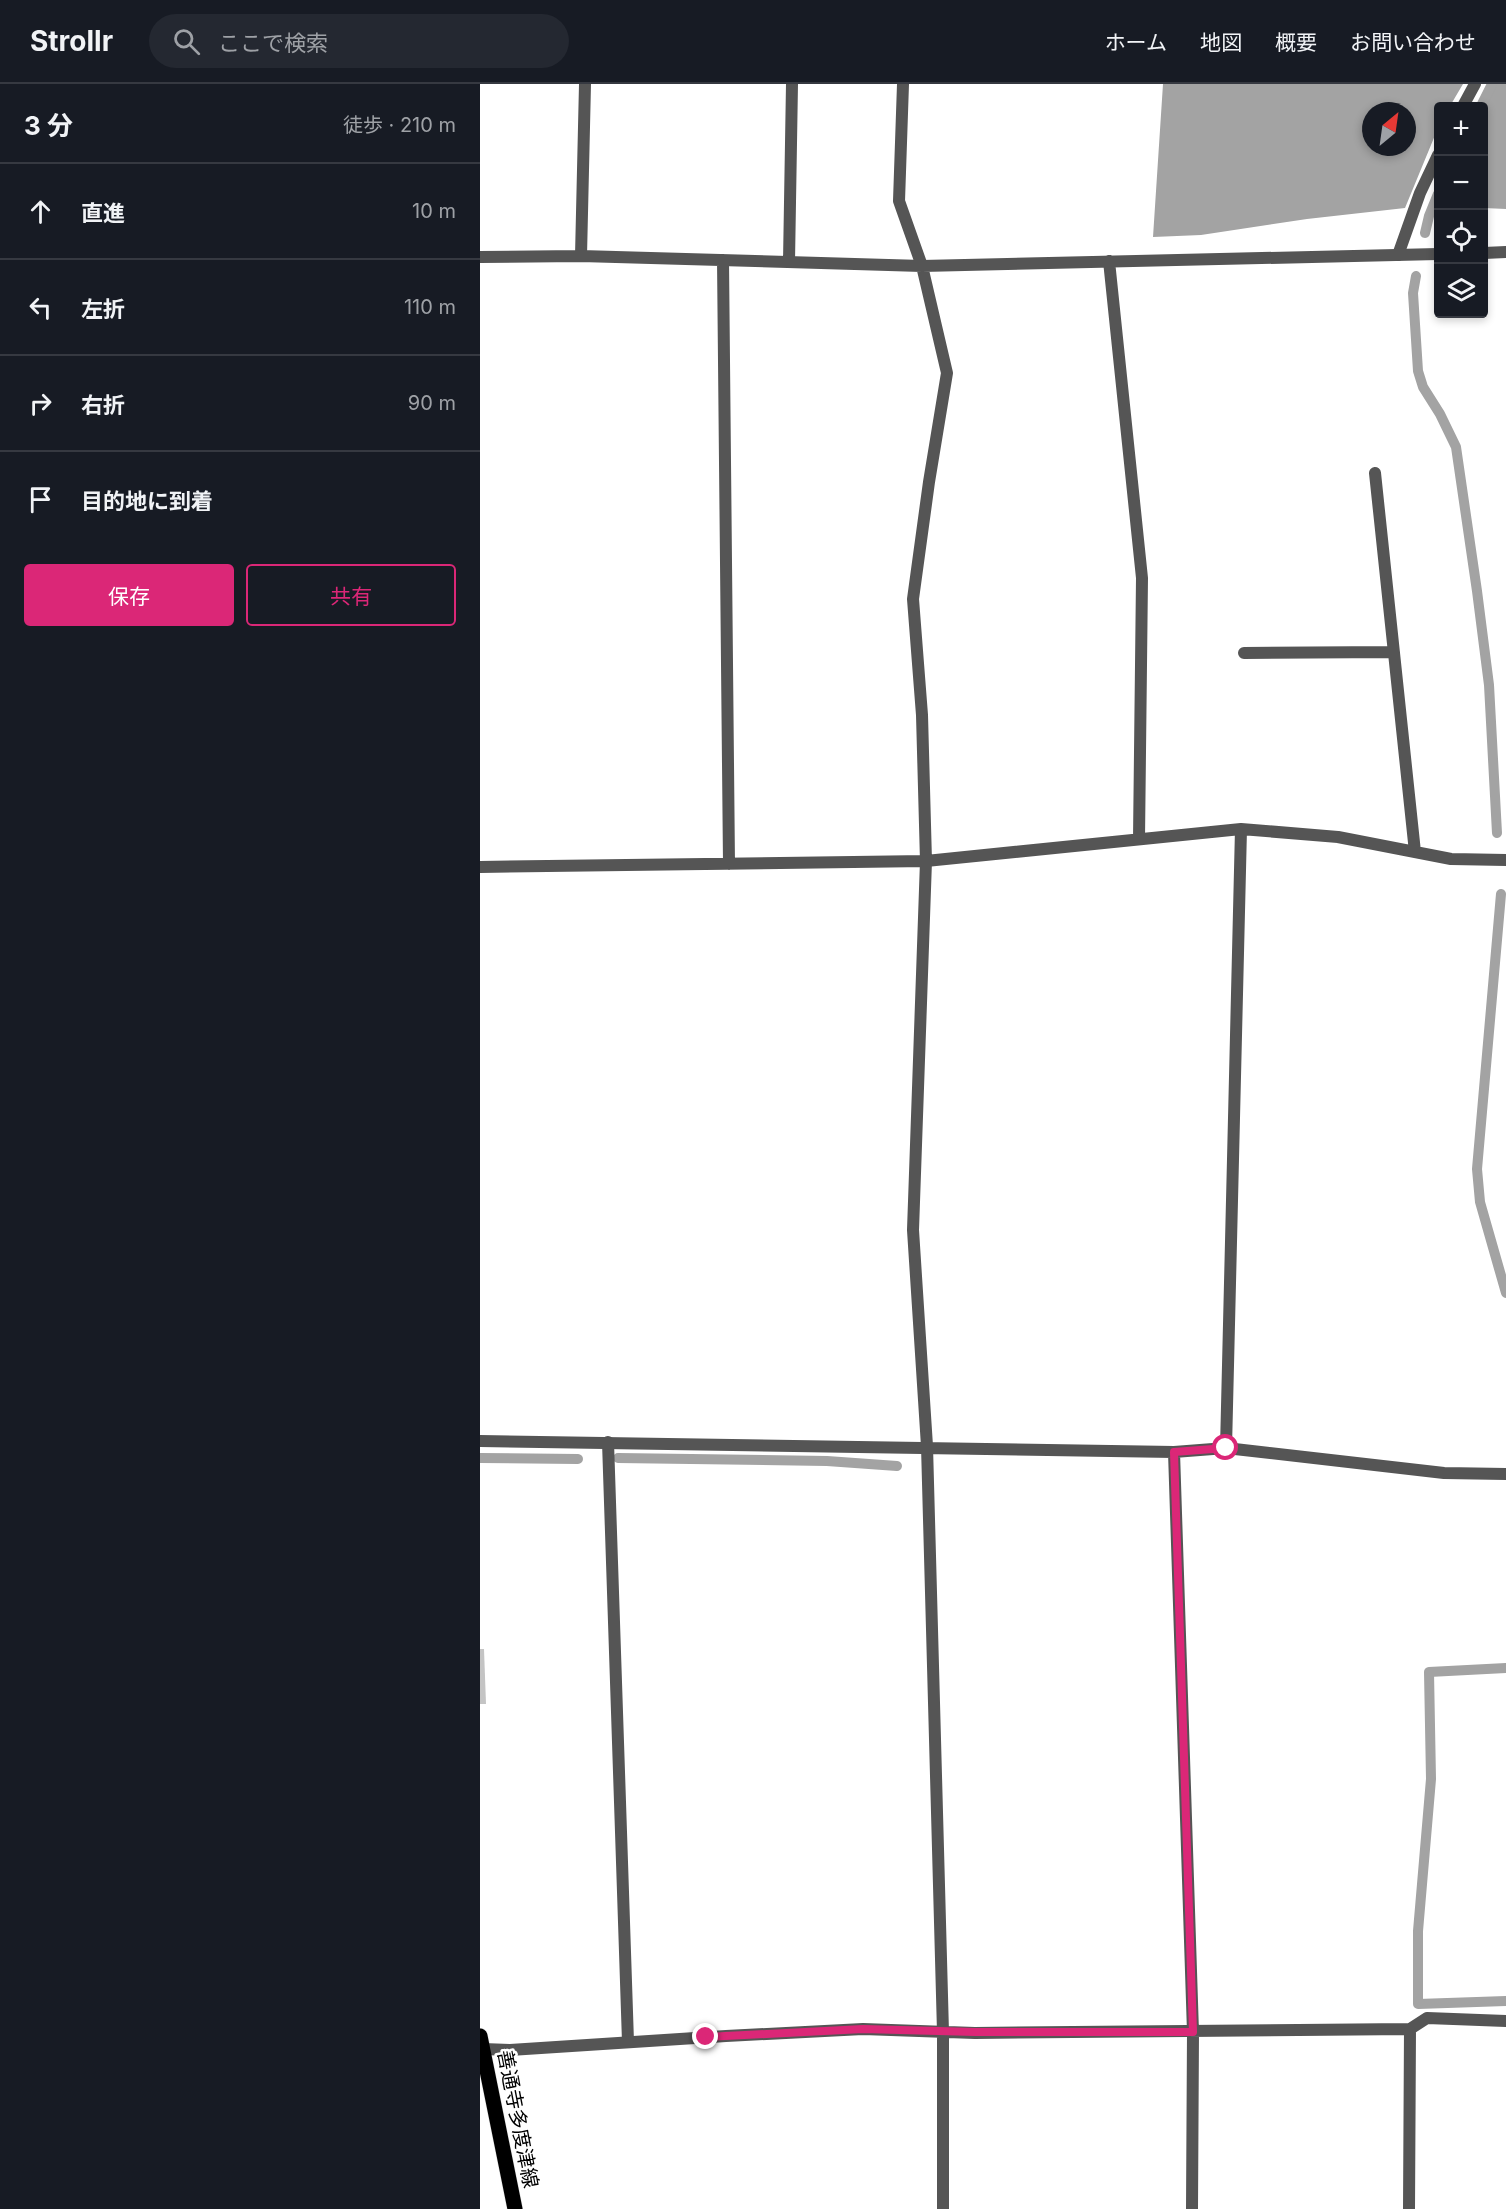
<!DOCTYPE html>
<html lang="ja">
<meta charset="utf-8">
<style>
:root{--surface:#171b24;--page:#242831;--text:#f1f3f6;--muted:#9ea1a6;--line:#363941;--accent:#db2777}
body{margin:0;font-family:Inter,"Noto Sans JP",sans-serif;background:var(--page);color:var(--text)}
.controls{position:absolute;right:18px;top:18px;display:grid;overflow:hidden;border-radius:6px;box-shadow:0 3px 9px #0003}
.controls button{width:54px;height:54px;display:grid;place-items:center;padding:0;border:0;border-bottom:2px solid var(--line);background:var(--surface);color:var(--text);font:30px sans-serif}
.compass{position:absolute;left:882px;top:18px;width:54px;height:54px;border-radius:50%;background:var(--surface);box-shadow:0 3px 9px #0003;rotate:29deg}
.stop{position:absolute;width:18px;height:18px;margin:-14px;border:4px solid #db2777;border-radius:50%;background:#fff}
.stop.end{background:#db2777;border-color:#fff;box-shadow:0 2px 6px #0008}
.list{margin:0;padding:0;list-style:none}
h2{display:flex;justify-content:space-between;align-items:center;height:78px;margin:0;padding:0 24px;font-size:26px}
h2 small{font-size:20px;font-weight:400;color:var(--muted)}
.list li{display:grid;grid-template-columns:39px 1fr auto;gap:18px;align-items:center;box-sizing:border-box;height:96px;padding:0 24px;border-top:2px solid var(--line)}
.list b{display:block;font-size:22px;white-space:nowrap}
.list em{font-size:20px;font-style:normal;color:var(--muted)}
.actions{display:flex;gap:12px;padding:18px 24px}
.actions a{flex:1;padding:14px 0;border:2px solid var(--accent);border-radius:6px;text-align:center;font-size:21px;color:var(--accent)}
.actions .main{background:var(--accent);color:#fff}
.icon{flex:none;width:33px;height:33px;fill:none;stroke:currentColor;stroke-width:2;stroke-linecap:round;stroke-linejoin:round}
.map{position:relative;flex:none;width:1026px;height:2125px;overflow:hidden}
header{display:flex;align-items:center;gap:36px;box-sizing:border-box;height:84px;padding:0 30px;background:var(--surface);border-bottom:2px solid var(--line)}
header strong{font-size:28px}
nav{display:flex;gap:33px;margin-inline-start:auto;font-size:21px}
.search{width:420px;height:54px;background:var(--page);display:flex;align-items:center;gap:15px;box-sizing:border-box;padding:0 21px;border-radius:33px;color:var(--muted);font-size:22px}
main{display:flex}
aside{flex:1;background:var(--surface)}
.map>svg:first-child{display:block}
</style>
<header>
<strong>Strollr</strong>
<div class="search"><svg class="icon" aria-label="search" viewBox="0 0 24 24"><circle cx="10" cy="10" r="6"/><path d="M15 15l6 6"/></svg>ここで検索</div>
<nav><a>ホーム</a><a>地図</a><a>概要</a><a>お問い合わせ</a></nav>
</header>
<main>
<aside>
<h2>3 分<small>徒歩 · 210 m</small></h2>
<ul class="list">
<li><svg class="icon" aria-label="ahead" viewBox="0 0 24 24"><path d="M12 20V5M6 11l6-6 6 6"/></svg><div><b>直進</b></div><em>10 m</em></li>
<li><svg class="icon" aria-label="left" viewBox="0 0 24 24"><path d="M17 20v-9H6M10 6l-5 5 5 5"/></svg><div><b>左折</b></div><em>110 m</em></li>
<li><svg class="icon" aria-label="right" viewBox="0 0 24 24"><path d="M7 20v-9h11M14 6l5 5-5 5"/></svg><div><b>右折</b></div><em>90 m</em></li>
<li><svg class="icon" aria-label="arrive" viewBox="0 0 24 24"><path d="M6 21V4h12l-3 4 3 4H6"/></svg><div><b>目的地に到着</b></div></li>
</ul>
<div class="actions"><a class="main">保存</a><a>共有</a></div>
</aside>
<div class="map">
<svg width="1026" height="2125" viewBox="0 0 1026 2125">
<rect width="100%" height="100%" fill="#fff"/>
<path fill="#a3a3a3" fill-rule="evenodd" d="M683,0H983L970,22H958V44L925,124L827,135L721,151L673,153ZM891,27H927V63H891Z
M1016,0H1026V125L1004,124V25Z"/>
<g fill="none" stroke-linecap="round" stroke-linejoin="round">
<path stroke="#a3a3a3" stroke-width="10" d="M1001,22L1012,0
M945,149L949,132L958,110
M936,192L933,209L938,287L943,303L960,330L976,363L997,507L1009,601L1017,749
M1021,810L997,1085L1000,1118L1026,1209
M0,1374L98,1375
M138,1374L347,1377L417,1382
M1026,1584L949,1588L951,1695L938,1847V1920L1026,1917"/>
</g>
<path fill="#c4c4c4" d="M0,1565H4L6,1620H0Z"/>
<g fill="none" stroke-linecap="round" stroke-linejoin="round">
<g stroke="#dbdbdb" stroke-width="16">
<path id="primary" d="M0,1952L35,2125"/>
</g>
<path stroke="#555" stroke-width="12" d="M983,22L995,0
M918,171L940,109L958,71
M128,1358L148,1958"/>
<path stroke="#555" stroke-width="12" d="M423,0L419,117L442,182L467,289L449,398L433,515L442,631L446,777L433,1146L447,1362L463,1948V2125
M1004,169L1026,168
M101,172L105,0
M0,173L101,172L442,182L958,170
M243,176L249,780
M629,177L662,494L659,755
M309,178L312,0
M895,389L935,768
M764,569L914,568
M0,783L446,777L761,745L858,753L971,775L1026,776
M0,1357L694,1368L746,1364L964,1389L1026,1390
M746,1364L761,745
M694,1368L713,1948L712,2125
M3,1965L30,1966L246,1952L383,1945L495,1949L930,1945L947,1934L1026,1937
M929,2125L930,1945"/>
<use href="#primary" stroke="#000" stroke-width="15"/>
</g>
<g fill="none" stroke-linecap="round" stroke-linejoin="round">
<path stroke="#db2777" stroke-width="8" d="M226,1953L383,1945L495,1948H713L694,1368L746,1364"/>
</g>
<g text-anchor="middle" stroke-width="5" stroke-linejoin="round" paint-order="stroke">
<g font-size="20" fill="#000" stroke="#fff">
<text transform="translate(38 2035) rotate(79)" y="7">善通寺多度津線</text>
</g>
</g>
</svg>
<div class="controls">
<button>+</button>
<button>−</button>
<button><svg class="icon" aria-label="locate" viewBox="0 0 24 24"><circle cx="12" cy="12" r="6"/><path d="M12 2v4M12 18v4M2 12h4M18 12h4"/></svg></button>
<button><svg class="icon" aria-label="layers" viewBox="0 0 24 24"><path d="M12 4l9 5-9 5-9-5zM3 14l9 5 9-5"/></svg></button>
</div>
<svg class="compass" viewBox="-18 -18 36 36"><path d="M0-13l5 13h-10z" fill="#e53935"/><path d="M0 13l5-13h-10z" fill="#9ea1a6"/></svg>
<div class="stop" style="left:746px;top:1364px"></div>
<div class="stop end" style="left:226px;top:1953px"></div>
</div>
</main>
